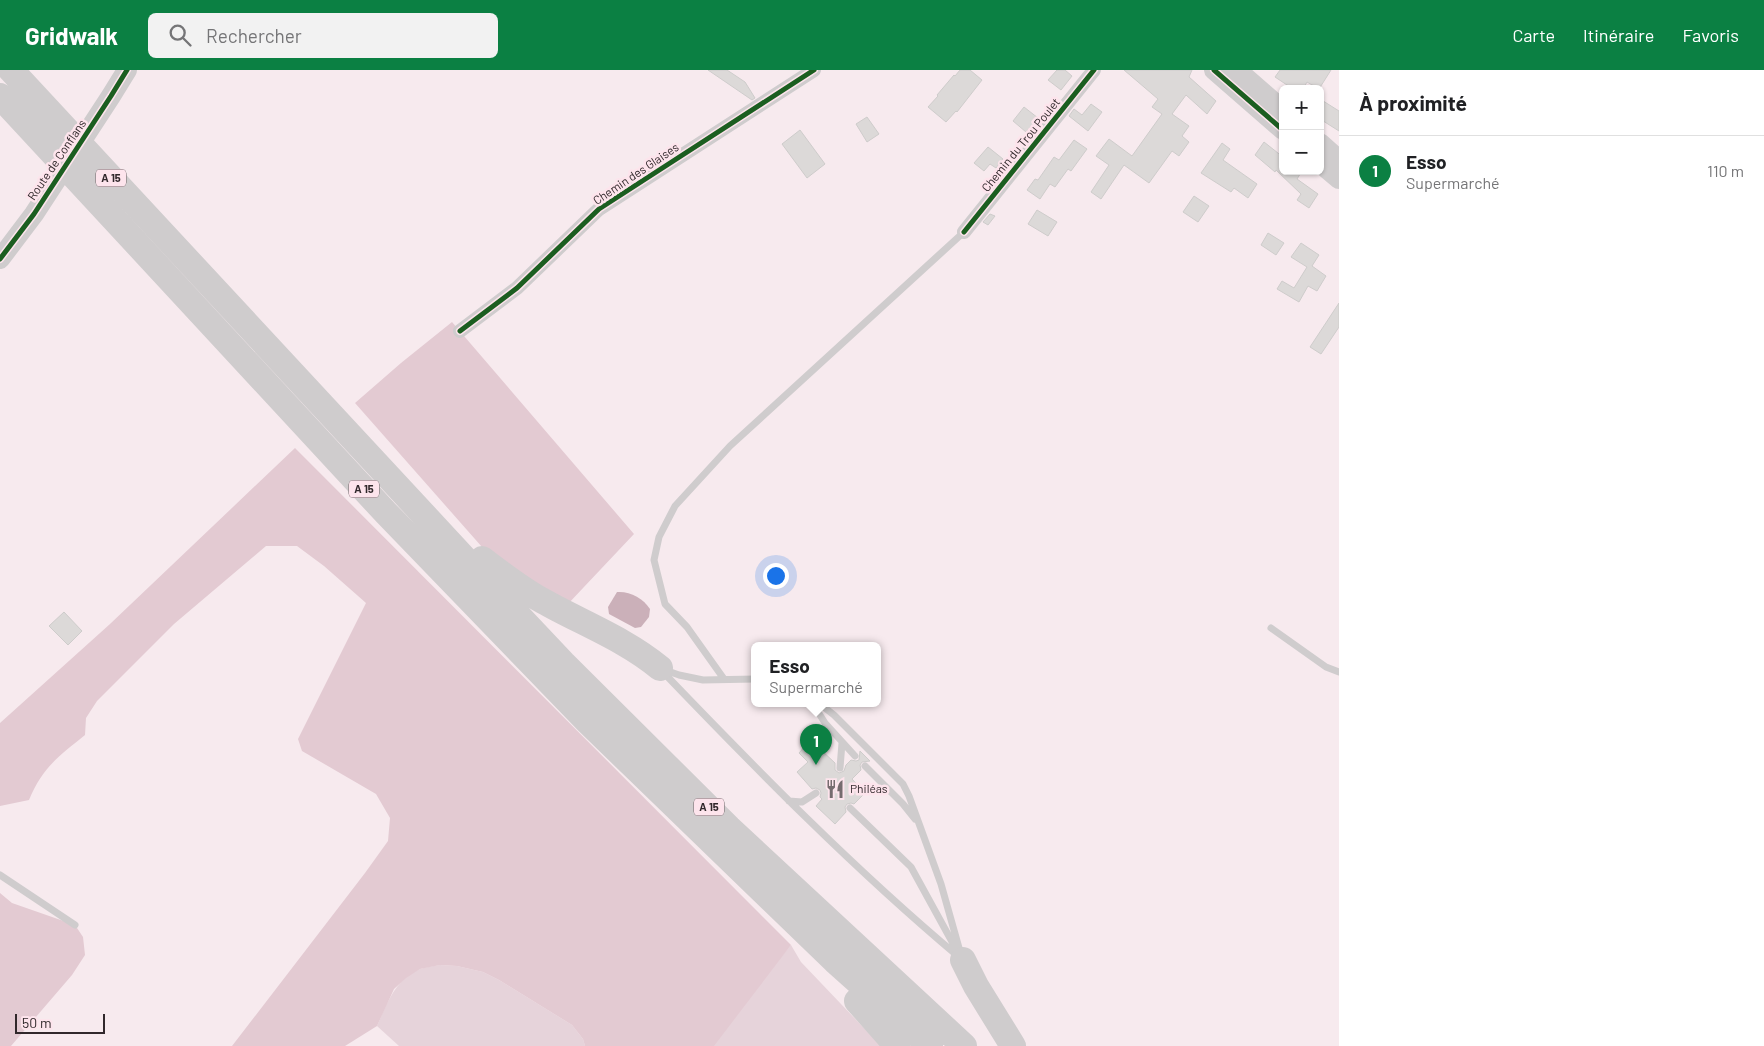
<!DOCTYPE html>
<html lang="fr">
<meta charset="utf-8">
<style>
:root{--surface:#fff;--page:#f2f2f2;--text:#202124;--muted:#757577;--line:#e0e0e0;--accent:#0b8043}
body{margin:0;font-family:Barlow,sans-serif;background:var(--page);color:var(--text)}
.controls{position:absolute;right:15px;top:15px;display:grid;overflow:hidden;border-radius:8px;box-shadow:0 1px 4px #0004}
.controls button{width:45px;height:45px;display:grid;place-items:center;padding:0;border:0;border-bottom:1px solid var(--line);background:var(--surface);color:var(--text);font:25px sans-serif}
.scale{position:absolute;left:15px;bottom:12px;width:90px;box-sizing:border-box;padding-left:5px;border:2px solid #31282b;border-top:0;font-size:14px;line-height:18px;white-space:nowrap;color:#31282b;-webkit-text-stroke:4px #fde4ec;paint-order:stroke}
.you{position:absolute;left:775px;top:505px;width:18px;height:18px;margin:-12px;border:4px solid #fff;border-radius:50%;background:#1a73e8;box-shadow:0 0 0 8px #1a73e833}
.badge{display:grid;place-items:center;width:32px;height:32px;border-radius:50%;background:var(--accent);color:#fff;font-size:16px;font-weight:700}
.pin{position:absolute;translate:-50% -41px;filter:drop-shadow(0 1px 2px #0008)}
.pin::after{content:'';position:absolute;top:26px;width:18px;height:15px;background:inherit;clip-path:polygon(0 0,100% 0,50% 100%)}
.popup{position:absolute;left:751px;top:572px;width:130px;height:65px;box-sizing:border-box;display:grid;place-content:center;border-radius:8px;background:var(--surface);filter:drop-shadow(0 1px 4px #0005);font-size:16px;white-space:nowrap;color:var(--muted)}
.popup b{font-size:19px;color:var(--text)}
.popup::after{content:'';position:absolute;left:50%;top:100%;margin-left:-10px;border:10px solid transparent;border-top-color:var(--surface)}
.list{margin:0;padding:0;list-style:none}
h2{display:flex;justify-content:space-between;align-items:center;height:65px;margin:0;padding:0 20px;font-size:21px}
h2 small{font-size:16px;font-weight:400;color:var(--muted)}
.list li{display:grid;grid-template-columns:32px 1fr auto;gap:15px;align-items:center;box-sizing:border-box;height:70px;padding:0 20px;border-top:1px solid var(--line)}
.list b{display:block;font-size:19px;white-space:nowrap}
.list p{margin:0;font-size:16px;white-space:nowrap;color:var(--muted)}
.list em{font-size:16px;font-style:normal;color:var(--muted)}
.icon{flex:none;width:28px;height:28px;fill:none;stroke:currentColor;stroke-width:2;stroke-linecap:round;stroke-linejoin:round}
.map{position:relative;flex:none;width:1339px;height:976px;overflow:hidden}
header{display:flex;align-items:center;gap:30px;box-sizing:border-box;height:70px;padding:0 25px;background:var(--accent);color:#fff}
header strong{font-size:24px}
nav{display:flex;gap:28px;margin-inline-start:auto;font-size:18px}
.search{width:350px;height:45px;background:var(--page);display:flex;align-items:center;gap:12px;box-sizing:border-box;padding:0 18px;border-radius:8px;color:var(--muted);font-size:19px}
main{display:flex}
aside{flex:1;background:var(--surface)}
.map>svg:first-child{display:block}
</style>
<header>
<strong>Gridwalk</strong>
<div class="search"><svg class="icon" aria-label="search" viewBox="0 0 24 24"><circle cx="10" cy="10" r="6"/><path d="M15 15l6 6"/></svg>Rechercher</div>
<nav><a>Carte</a><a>Itinéraire</a><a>Favoris</a></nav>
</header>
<main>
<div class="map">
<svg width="1339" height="976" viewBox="0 0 1339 976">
<rect width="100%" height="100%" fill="#f7eaee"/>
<path fill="#e6d3da" d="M791,875L801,892L881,976H712L734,944Z
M440,895L457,896L483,902L499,910L572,955L583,969L585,976H399L377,956C387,934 395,909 420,899C426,897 433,896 440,895Z"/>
<path fill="#e3cad2" d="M452,252L634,464L567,535L482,477L355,333L401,293Z
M295,378L791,875L714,976H585L583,969L572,955L499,910L483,902L457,896L440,895L420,899L406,908L394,919L377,956L345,976H232L365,803L388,771L390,748L376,724L302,681L298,669L366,533L324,496L297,476H266L174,554L97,631L86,648L85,665C59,686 42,698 29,730L0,736V653L110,554Z
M0,823L12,833L75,855L83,867L85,885L72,905L11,976H0Z"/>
<path fill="#cbb0b9" d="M617,522C630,521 643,528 650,539L649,547L641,557L635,558L609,544L608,537Z"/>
<path fill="#dcd9d8" stroke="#cecccb" d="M708,0H727L745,12L755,28L752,30Z
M960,0H970L982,10L957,42L956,41L946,52L928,37L938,26L937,25L954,5L955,6Z
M1057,0H1065L1072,6L1061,20L1048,10Z
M1124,0H1192L1189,7L1216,31L1207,44L1186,25L1172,44L1189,56L1182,66L1189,72L1179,86L1172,81L1149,113L1124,95L1101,129L1091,122L1109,95L1096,86L1109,69L1132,86L1162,44L1152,37L1158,29Z
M1280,0H1331L1319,19L1307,12L1303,19H1293L1275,7Z
M1320,29L1339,41V61L1320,49Z
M1091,34L1102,42L1088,61L1069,46L1074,39L1082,45Z
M1024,37L1038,48L1026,62L1013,51Z
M867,47L879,64L867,72L856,54Z
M800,60L825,94L807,108L782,74Z
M1074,70L1087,79L1071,101L1068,99L1055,117L1050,114L1040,129L1027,120L1035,109L1038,110L1054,87L1059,90Z
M1264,72L1283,87V101H1302L1297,109L1318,124L1309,138L1297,130L1301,124L1276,100L1275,102L1255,85Z
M1222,73L1230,79L1223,90L1257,114L1248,128L1234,118L1231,122L1201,103Z
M988,77L1003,89L996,98L990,94L984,101L974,93Z
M1194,126L1209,136L1198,152L1183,142Z
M1037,140L1057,152L1048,166L1028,154Z
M990,144L995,146L988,155L983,152Z
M1268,163L1284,173L1276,185L1261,175Z
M1301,173L1319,185L1312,196L1326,206L1317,221L1308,216L1299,232L1277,219L1282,211L1294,218L1307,197L1291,187Z
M1339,233V257L1321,284L1310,277Z
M64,542L82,561L68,575L49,556Z
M806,675L815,684L820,679L835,693V700L839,703L844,701L846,695L851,690L856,691L859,690L860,681L870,691L862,692L860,695L861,700L852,709L865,723L854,734L851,733L847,734L845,737L846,742L835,754L816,736L822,729L820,727L821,723L820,720L816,718L812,719L797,702L808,692L799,683Z"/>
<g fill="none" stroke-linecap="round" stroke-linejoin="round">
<path stroke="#cfcccd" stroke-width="7" d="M1271,558L1326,597L1339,602
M665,600L679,605L703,610L755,609
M662,601C757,700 853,798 959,887
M724,609L687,557L665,534L654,490L659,467L675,436L730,376L964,162
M813,634L825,653L855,686
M820,634L834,645L903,714L909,726L941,814L961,885
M865,696L903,734L915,749
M840,698L842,673
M789,731L802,732L816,723
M850,738L911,797L956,879
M0,805L75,855"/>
<path stroke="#cfcccd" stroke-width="14" d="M964,162L1094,0
M460,261L517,218L599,139L814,0"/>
<path stroke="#cfcccd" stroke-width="20" d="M1214,0L1283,60
M1237,0L1283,40
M1320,73L1339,90
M1320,93L1339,109
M0,189L34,144L111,26L127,0"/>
<path stroke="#cfcccd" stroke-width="26" d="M11,0L464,488L563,593L729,758L964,976
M0,26L386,443L588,652L835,891L930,976
M482,489C502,504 521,519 543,531C582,553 625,569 660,598
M963,890L976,916L1013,976
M857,931L897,976"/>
<g stroke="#fde4ec" stroke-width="8">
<path id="cycleway" d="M1214,0L1283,60
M964,162L1094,0
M0,189L34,144L111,26L127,0
M460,261L517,218L599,139L814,0"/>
</g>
<use href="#cycleway" stroke="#1b5e20" stroke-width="5"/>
</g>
<defs>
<g id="restaurant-bare" transform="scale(1.5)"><path d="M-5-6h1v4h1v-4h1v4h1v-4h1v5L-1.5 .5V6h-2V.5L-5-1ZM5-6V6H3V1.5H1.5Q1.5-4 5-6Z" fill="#766c6f" stroke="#fde4ec" stroke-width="2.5" paint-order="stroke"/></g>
</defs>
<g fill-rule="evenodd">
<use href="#restaurant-bare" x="835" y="719"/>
</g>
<g text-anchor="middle" stroke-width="5" stroke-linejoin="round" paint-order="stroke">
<g fill="#fde4ec" stroke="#6e6065" stroke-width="1">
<rect x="96" y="99.5" width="30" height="17" rx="4"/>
<rect x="349" y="410.5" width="30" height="17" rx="4"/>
<rect x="694" y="728.5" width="30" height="17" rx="4"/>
</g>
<g font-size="11" font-weight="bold" fill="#31282b">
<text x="111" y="112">A 15</text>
<text x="364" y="423">A 15</text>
<text x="709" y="741">A 15</text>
</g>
<g font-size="12" fill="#31282b" stroke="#fde4ec">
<text transform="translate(1021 75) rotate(-51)" y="4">Chemin du Trou Poulet</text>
<text transform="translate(57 90) rotate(-56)" y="4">Route de Conflans</text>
<text transform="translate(636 104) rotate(-34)" y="4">Chemin des Glaises</text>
</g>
<g font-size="12" fill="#31282b" stroke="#fde4ec" text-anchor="start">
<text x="850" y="723">Philéas</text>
</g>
</g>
</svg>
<div class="controls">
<button>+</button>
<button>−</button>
</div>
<div class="scale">50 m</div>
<div class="you"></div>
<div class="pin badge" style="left:816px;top:695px">1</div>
<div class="popup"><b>Esso</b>Supermarché</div>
</div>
<aside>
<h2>À proximité<small></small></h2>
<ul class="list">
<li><span class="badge">1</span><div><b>Esso</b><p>Supermarché</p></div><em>110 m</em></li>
</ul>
</aside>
</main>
